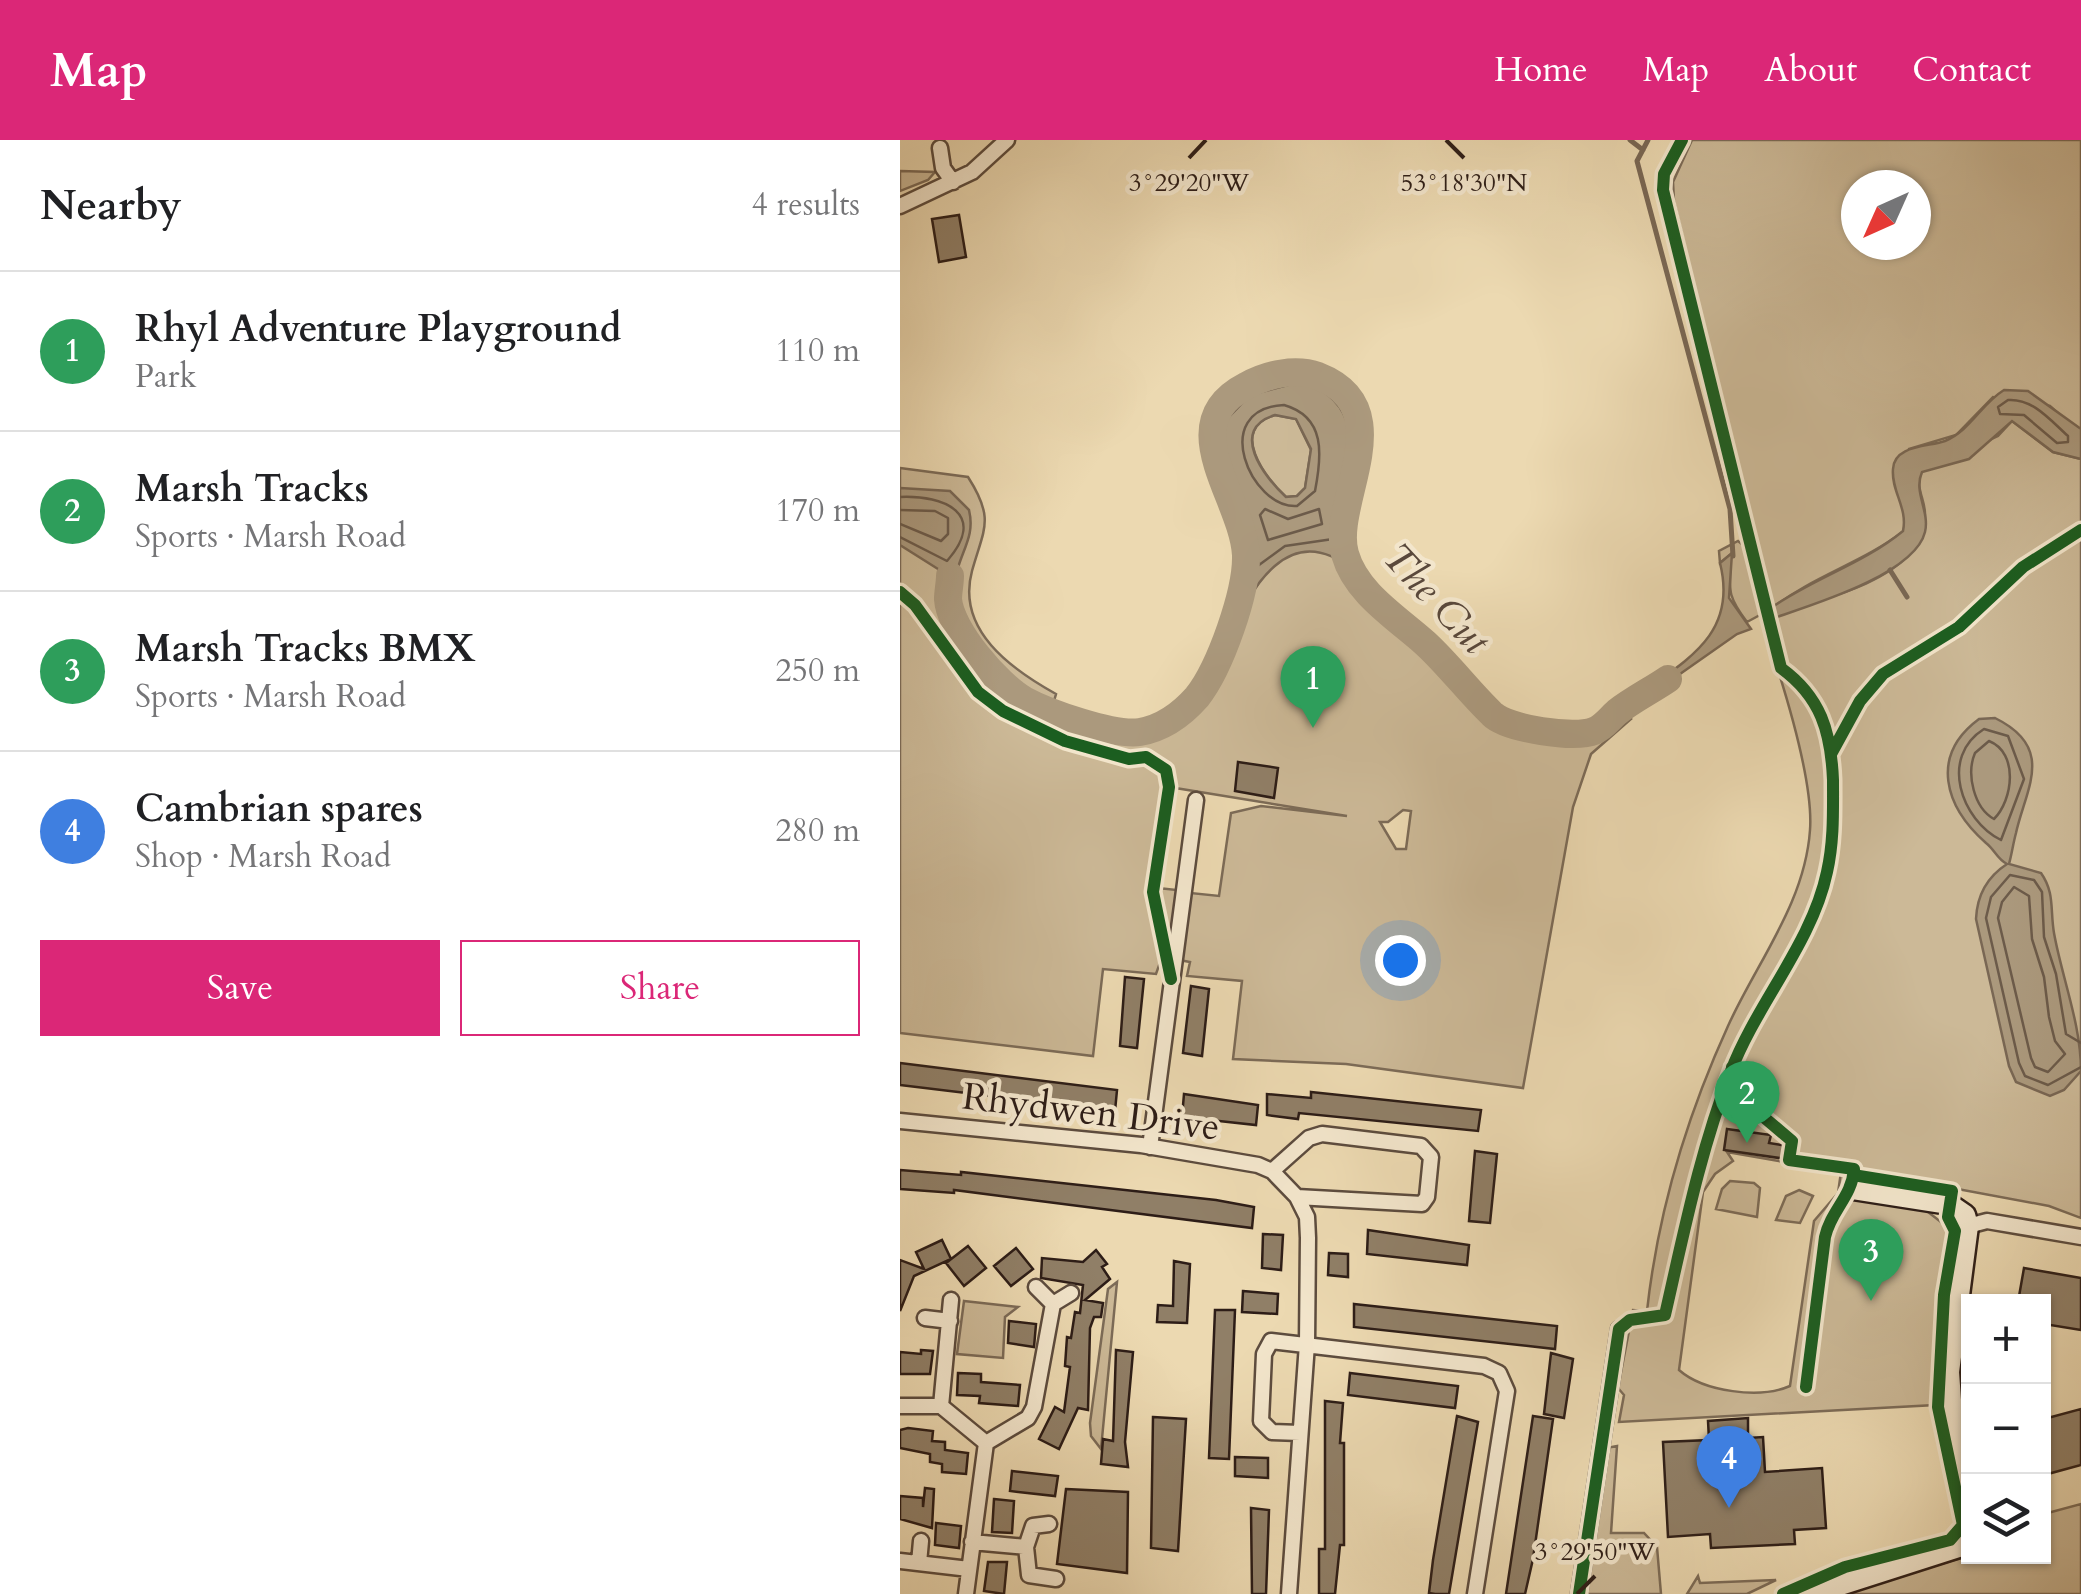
<!DOCTYPE html>
<meta charset="utf-8">
<style>
:root{--surface:#fff;--page:#f2f2f2;--text:#202124;--muted:#757577;--line:#e0e0e0;--accent:#db2777}
body{margin:0;font-family:Cardo,serif;background:var(--page);color:var(--text)}
.controls{position:absolute;right:30px;bottom:30px;display:grid;overflow:hidden;border-radius:0px;box-shadow:0 2px 8px #0004}
.controls button{width:90px;height:90px;display:grid;place-items:center;padding:0;border:0;border-bottom:2px solid var(--line);background:var(--surface);color:var(--text);font:50px sans-serif}
.compass{position:absolute;left:941px;top:30px;width:90px;height:90px;border-radius:50%;background:var(--surface);box-shadow:0 2px 8px #0004;rotate:225deg}
.you{position:absolute;left:500px;top:820px;width:35px;height:35px;margin:-25px;border:8px solid #fff;border-radius:50%;background:#1a73e8;box-shadow:0 0 0 15px #1a73e833}
.badge{display:grid;place-items:center;width:65px;height:65px;border-radius:50%;background:var(--accent);color:#fff;font-size:32px;font-weight:700}
.pin{position:absolute;translate:-50% -82px;filter:drop-shadow(0 2px 5px #0008)}
.pin::after{content:'';position:absolute;top:52px;width:35px;height:30px;background:inherit;clip-path:polygon(0 0,100% 0,50% 100%)}
.list{margin:0;padding:0;list-style:none}
h2{display:flex;justify-content:space-between;align-items:center;height:130px;margin:0;padding:0 40px;font-size:42px}
h2 small{font-size:32px;font-weight:400;color:var(--muted)}
.list li{display:grid;grid-template-columns:65px 1fr auto;gap:30px;align-items:center;box-sizing:border-box;height:160px;padding:0 40px;border-top:2px solid var(--line)}
.list b{display:block;font-size:38px;white-space:nowrap}
.list p{margin:0;font-size:32px;white-space:nowrap;color:var(--muted)}
.list em{font-size:32px;font-style:normal;color:var(--muted)}
.actions{display:flex;gap:20px;padding:30px 40px}
.actions a{flex:1;padding:22px 0;border:2px solid var(--accent);border-radius:0px;text-align:center;font-size:35px;color:var(--accent)}
.actions .main{background:var(--accent);color:#fff}
.icon{flex:none;width:55px;height:55px;fill:none;stroke:currentColor;stroke-width:2;stroke-linecap:round;stroke-linejoin:round}
.map{position:relative;flex:none;width:1181px;height:1454px;overflow:hidden}
header{display:flex;align-items:center;gap:60px;box-sizing:border-box;height:140px;padding:0 50px;background:var(--accent);color:#fff}
header strong{font-size:48px}
nav{display:flex;gap:55px;margin-inline-start:auto;font-size:35px}
main{display:flex}
aside{flex:1;background:var(--surface)}
.map>svg:first-child{display:block}
</style>
<header>
<strong>Map</strong>
<nav><a>Home</a><a>Map</a><a>About</a><a>Contact</a></nav>
</header>
<main>
<aside>
<h2>Nearby<small>4 results</small></h2>
<ul class="list">
<li><span class="badge" style="background:#2e9e5b">1</span><div><b>Rhyl Adventure Playground</b><p>Park</p></div><em>110 m</em></li>
<li><span class="badge" style="background:#2e9e5b">2</span><div><b>Marsh Tracks</b><p>Sports · Marsh Road</p></div><em>170 m</em></li>
<li><span class="badge" style="background:#2e9e5b">3</span><div><b>Marsh Tracks BMX</b><p>Sports · Marsh Road</p></div><em>250 m</em></li>
<li><span class="badge" style="background:#3f7fe0">4</span><div><b>Cambrian spares</b><p>Shop · Marsh Road</p></div><em>280 m</em></li>
</ul>
<div class="actions"><a class="main">Save</a><a>Share</a></div>
</aside>
<div class="map">
<svg width="1181" height="1454" viewBox="0 0 1181 1454">
<rect width="100%" height="100%" fill="#ecd9b1"/>
<filter id="stains"><feTurbulence type="fractalNoise" baseFrequency=".002" numOctaves="4"/><feColorMatrix values="0 0 0 0 .2 0 0 0 0 .09 0 0 0 0 .02 0 0 0 .5 -.17"/></filter>
<radialGradient id="worn" r=".72"><stop offset=".6" stop-color="#630" stop-opacity="0"/><stop offset="1" stop-color="#630" stop-opacity=".3"/></radialGradient>
<path fill="#ccb997" stroke="#7c6b57" stroke-width="2.5" fill-rule="evenodd" d="M792,0H1181V289L1173,287L1150,266L1093,257L1056,295L1009,309L1002,359L1006,376L1004,391C962,423 913,436 871,469C921,462 1023,439 1025,376C1026,359 1014,349 1022,331L1098,296L1112,281L1153,312L1181,319V1078L1149,1066L961,1031L958,1055L1019,1065L1050,1089L1036,1188L1035,1265L719,1282L724,1255L718,1248L733,1170L747,1171C758,1071 786,978 828,886C857,822 905,763 910,690C914,636 878,528 860,475L847,482C825,453 830,449 831,414L820,423L819,411L838,401L843,405L836,375L847,371L774,61L773,42ZM956,45H1016V105H956ZM827,1012L941,1032L938,1053L914,1081L890,1246C860,1259 804,1252 779,1230L803,1052L815,1034L833,1021Z
M0,31L35,32L28,40L0,51Z
M375,275L396,279L411,310L405,348L397,356L386,357C365,337 328,289 375,275Z
M0,328L68,337C95,379 84,388 72,431C56,490 111,529 156,554L150,575C171,584 192,595 215,597C348,610 321,379 429,414C448,420 460,449 473,464C493,487 518,505 540,526C558,543 572,567 592,581C614,597 677,607 702,593C710,588 718,579 725,573L731,579L691,614L673,667L623,948L446,924L333,919L342,841L287,836L290,822L279,820L291,753L319,756L331,673L361,666L447,676L263,646L249,748L262,817L256,834L203,829L193,916L0,893ZM503,670L511,671L506,709H496L480,682H488Z
M258,748L277,750L268,816Z
M830,1041L854,1043L860,1048L857,1077L816,1069L822,1049Z
M899,1050L913,1056L900,1083L876,1080L886,1056Z
M217,1142L201,1309L191,1296L190,1283L208,1149Z
M64,1161L118,1167L105,1177L103,1218L57,1214Z
M717,1306L711,1393H744L757,1407L761,1454H687L706,1308Z
M1181,1364V1454H939L1068,1416H1144V1374Z
M798,1436L800,1443L876,1440L847,1454H787Z"/>
<path fill="#ab997d" stroke="#796754" stroke-width="2.5" fill-rule="evenodd" d="M403,231C518,274 415,360 453,430C386,375 349,454 322,507C333,477 346,448 345,416C345,332 240,255 403,231ZM375,275L396,279L411,309L405,348L397,356L386,357C364,337 328,289 375,275Z
M1104,250L1128,251L1181,289V319L1153,312L1112,281L1069,319L1022,332C1013,352 1030,371 1025,392C1015,434 912,465 874,478L871,468C914,438 963,424 1003,391C1008,368 991,351 993,329C994,305 1028,307 1045,301C1071,290 1081,264 1104,250Z
M0,348L50,351L69,370C75,395 63,408 57,431C50,456 59,477 68,500L46,461L38,429L0,405Z
M832,413L829,458L851,489L837,494L740,562L736,557C786,520 838,495 820,423Z
M1095,578C1156,608 1126,648 1116,693C1113,704 1112,713 1109,724L1141,733C1155,753 1150,770 1154,793C1162,838 1181,884 1181,931L1164,950L1150,956L1116,942L1109,926L1076,779C1077,755 1087,737 1107,724C1097,719 1095,710 1086,703C1045,667 1029,616 1079,579Z"/>
<g fill="none" stroke-linecap="round" stroke-linejoin="round">
<path stroke="#6c5b4a" stroke-width="2.5" d="M403,241C482,271 438,340 433,399L385,406L359,425L323,313V283L350,255Z
M1108,260C1133,258 1151,281 1168,296V302L1157,303L1124,275L1100,274L1098,267Z
M384,265C426,277 422,315 415,351L397,366C351,369 308,269 384,265Z
M0,357C45,355 88,374 47,421L0,397
M365,369L388,379L419,369L422,384L368,400L360,375Z
M0,370L35,371L48,378V394L41,401L0,384
M1084,589L1108,596L1124,639L1101,700C1061,680 1039,617 1084,589Z
M1089,601C1119,613 1113,660 1094,679C1074,668 1066,634 1075,613Z
M1114,747L1129,756L1132,799L1144,837L1149,877L1155,901L1165,914L1148,932L1135,927L1131,918L1098,778L1102,762Z
M1181,903L1166,894L1156,834L1144,797L1142,752L1134,740L1110,735L1091,757L1086,778L1119,923L1125,936L1148,945L1181,927"/>
<path stroke="#796754" stroke-width="5" d="M730,0L743,10
M748,0L737,21L830,369L833,416
M990,430L1007,457"/>
<path stroke="#ab997d" stroke-width="28" d="M50,436C50,443 48,452 48,459C50,490 98,545 124,560C148,573 214,596 240,592C263,588 282,574 297,557C320,528 347,452 346,415C343,358 272,284 346,246C368,234 395,228 418,236C503,269 430,363 445,414C456,453 496,477 525,503C549,525 569,552 592,574C607,589 675,599 694,591C704,587 709,579 717,572C732,560 752,550 768,539"/>
</g>
<path fill="#907f67" stroke="#2d1d17" stroke-width="2.5" d="M59,75L66,117L39,122L32,79Z
M338,622L378,628L374,658L335,651Z
M225,837L244,839L237,908L220,906Z
M291,846L309,849L302,916L283,913Z
M0,923L217,950L215,971L0,945Z
M411,952L581,970L578,991L399,973L398,979L367,975V954L411,958Z
M284,954L358,965L356,985L282,977Z
M827,989L871,995L869,1003L888,1006L886,1019L824,1010Z
M575,1011L597,1014L590,1083L569,1081Z
M0,1030L61,1035V1032L316,1060L354,1067L352,1088L54,1050V1053L0,1049Z
M468,1090L569,1105L567,1125L467,1114Z
M363,1094L383,1095L381,1130L362,1128Z
M42,1100L51,1119L14,1136L0,1171V1120L24,1129L16,1112Z
M68,1106L86,1128L64,1146L46,1123Z
M116,1108L133,1129L111,1146L94,1126Z
M196,1110L207,1124L202,1127L210,1139L185,1160L203,1163L201,1177H194L190,1188L188,1270L178,1268L159,1309L139,1299L155,1267L164,1272L170,1227L165,1226L167,1197L171,1198L175,1172L180,1173L183,1145L141,1138L142,1118L183,1122Z
M429,1113L448,1114V1137L428,1135Z
M274,1121L290,1124L287,1183L257,1182L258,1165L273,1166Z
M1124,1128L1181,1138V1190L1144,1184V1162H1118Z
M343,1151L378,1154L377,1174L342,1172Z
M454,1164L657,1186L655,1209L454,1187Z
M315,1170H335L329,1319L309,1318Z
M109,1181L136,1184L134,1207L108,1203Z
M21,1210L33,1211L30,1234H0V1212L21,1214Z
M216,1210L233,1212L225,1302L228,1327L201,1324L203,1299L213,1301Z
M651,1213L673,1219L664,1278L644,1274Z
M58,1233L81,1234V1242L120,1245L118,1266L79,1263L80,1256L57,1255Z
M450,1233L558,1246L555,1268L448,1255Z
M425,1261L443,1263L440,1303H444V1405H440L435,1454H419V1409H425Z
M1181,1269V1325L1144,1335V1279Z
M557,1276L578,1282L549,1454H535L529,1453L533,1420Z
M633,1276L653,1279L633,1419L625,1454H606Z
M253,1277L286,1279L278,1411L251,1408Z
M848,1278V1298L863,1297L865,1332L922,1328L926,1388L894,1390L895,1404L811,1408L810,1394L768,1397L763,1302L809,1300L808,1281Z
M8,1288L33,1291L32,1301L45,1302V1310L68,1313L66,1334L42,1332V1324L30,1322V1314L0,1308V1290Z
M335,1317L368,1318V1338L335,1336Z
M112,1331L158,1336L155,1356L110,1351Z
M25,1348L34,1349L32,1388L0,1379V1356L23,1358V1367Z
M166,1349L228,1352L227,1433L157,1424Z
M94,1359L114,1361L112,1393L92,1392Z
M351,1368L369,1370L366,1454H352Z
M36,1383L61,1386L59,1408L35,1405Z
M88,1422H107L104,1454L84,1451Z"/>
<g fill="none" stroke-linecap="round" stroke-linejoin="round">
<g stroke="#5d4c3e" stroke-width="19">
<path id="street" d="M40,8L43,28L53,42
M0,66L72,32L107,0
M0,981L241,1005L358,1025L372,1031L397,1057L407,1077L408,1098L407,1204L389,1454
M250,1007L296,660
M372,1031L409,998L422,994L521,1006L531,1017L527,1057L522,1064L397,1057
M1068,1086L1087,1081L1181,1097
M153,1164L171,1153
M25,1178L50,1181
M0,1266H41L86,1303
M41,1266L51,1160
M400,1293L372,1292L361,1281L364,1214L371,1201L584,1226L599,1233L607,1251L575,1454
M72,1402L126,1407L129,1435L156,1439
M126,1407L133,1386L149,1384
M0,1421L69,1429
M19,1423L21,1401
M66,1454L86,1303L128,1278L134,1267L153,1164L136,1147
M679,1454L719,1189"/>
</g>
<g stroke="#2d1d17" stroke-width="25">
<path id="secondary" d="M953,1049L1049,1064L1065,1075L1068,1086L1049,1232L1052,1274L1068,1344
M912,1454L1068,1404"/>
</g>
<use href="#street" stroke="#f3e6cc" stroke-width="14"/>
<use href="#secondary" stroke="#f3e6cc" stroke-width="20"/>
<g stroke="#f3e6cc" stroke-width="19">
<path id="cycleway" d="M0,452L15,465L78,552L103,571L165,601L229,619L246,617L266,630L269,647L253,752L271,839
M931,614L960,561L983,534L1059,487L1123,427L1181,390
M832,927L847,963L892,1001L889,1020L954,1029C952,1057 931,1070 925,1097L906,1247
M679,1454L719,1189L730,1180L765,1175C784,1092 800,1011 831,931C857,863 912,803 927,732C934,701 933,671 933,640C931,592 921,557 881,528L763,50L764,34L782,0
M883,1454L945,1427L1050,1400L1063,1385L1038,1267L1044,1155L1055,1091L1048,1077L1052,1051L953,1035"/>
</g>
<use href="#cycleway" stroke="#1b5e20" stroke-width="12"/>
</g>
<path fill="none" stroke="#2d1d17" stroke-width="4" d="M546,0L564,18M289,18L306,0M677,1454L695,1436"/>
<g text-anchor="middle" stroke-width="9" stroke-linejoin="round" paint-order="stroke">
<g font-size="38" fill="#2d1d17" stroke="#f3e6cc">
<text transform="translate(191 971) rotate(7)" y="13">Rhydwen Drive</text>
</g>
<g font-size="40" font-style="italic" fill="#59483b" stroke="#f3e6cc">
<text transform="translate(537 458) rotate(47)" y="14">The Cut</text>
</g>
</g>
<g font-size="25" text-anchor="middle" fill="#2d1d17" stroke="#f3e6cc" stroke-width="9" stroke-linejoin="round" paint-order="stroke">
<text x="289" y="51">3°29'20"W</text>
<text x="564" y="51">53°18'30"N</text>
<text x="695" y="1420">3°29'50"W</text>
</g>
<rect width="100%" height="100%" filter="url(#stains)"/>
<rect width="100%" height="100%" fill="url(#worn)"/>
</svg>
<div class="controls">
<button>+</button>
<button>−</button>
<button><svg class="icon" aria-label="layers" viewBox="0 0 24 24"><path d="M12 4l9 5-9 5-9-5zM3 14l9 5 9-5"/></svg></button>
</div>
<svg class="compass" viewBox="-18 -18 36 36"><path d="M0-13l5 13h-10z" fill="#e53935"/><path d="M0 13l5-13h-10z" fill="#757577"/></svg>
<div class="you"></div>
<div class="pin badge" style="left:413px;top:588px;background:#2e9e5b">1</div>
<div class="pin badge" style="left:847px;top:1003px;background:#2e9e5b">2</div>
<div class="pin badge" style="left:971px;top:1161px;background:#2e9e5b">3</div>
<div class="pin badge" style="left:829px;top:1368px;background:#3f7fe0">4</div>
</div>
</main>
